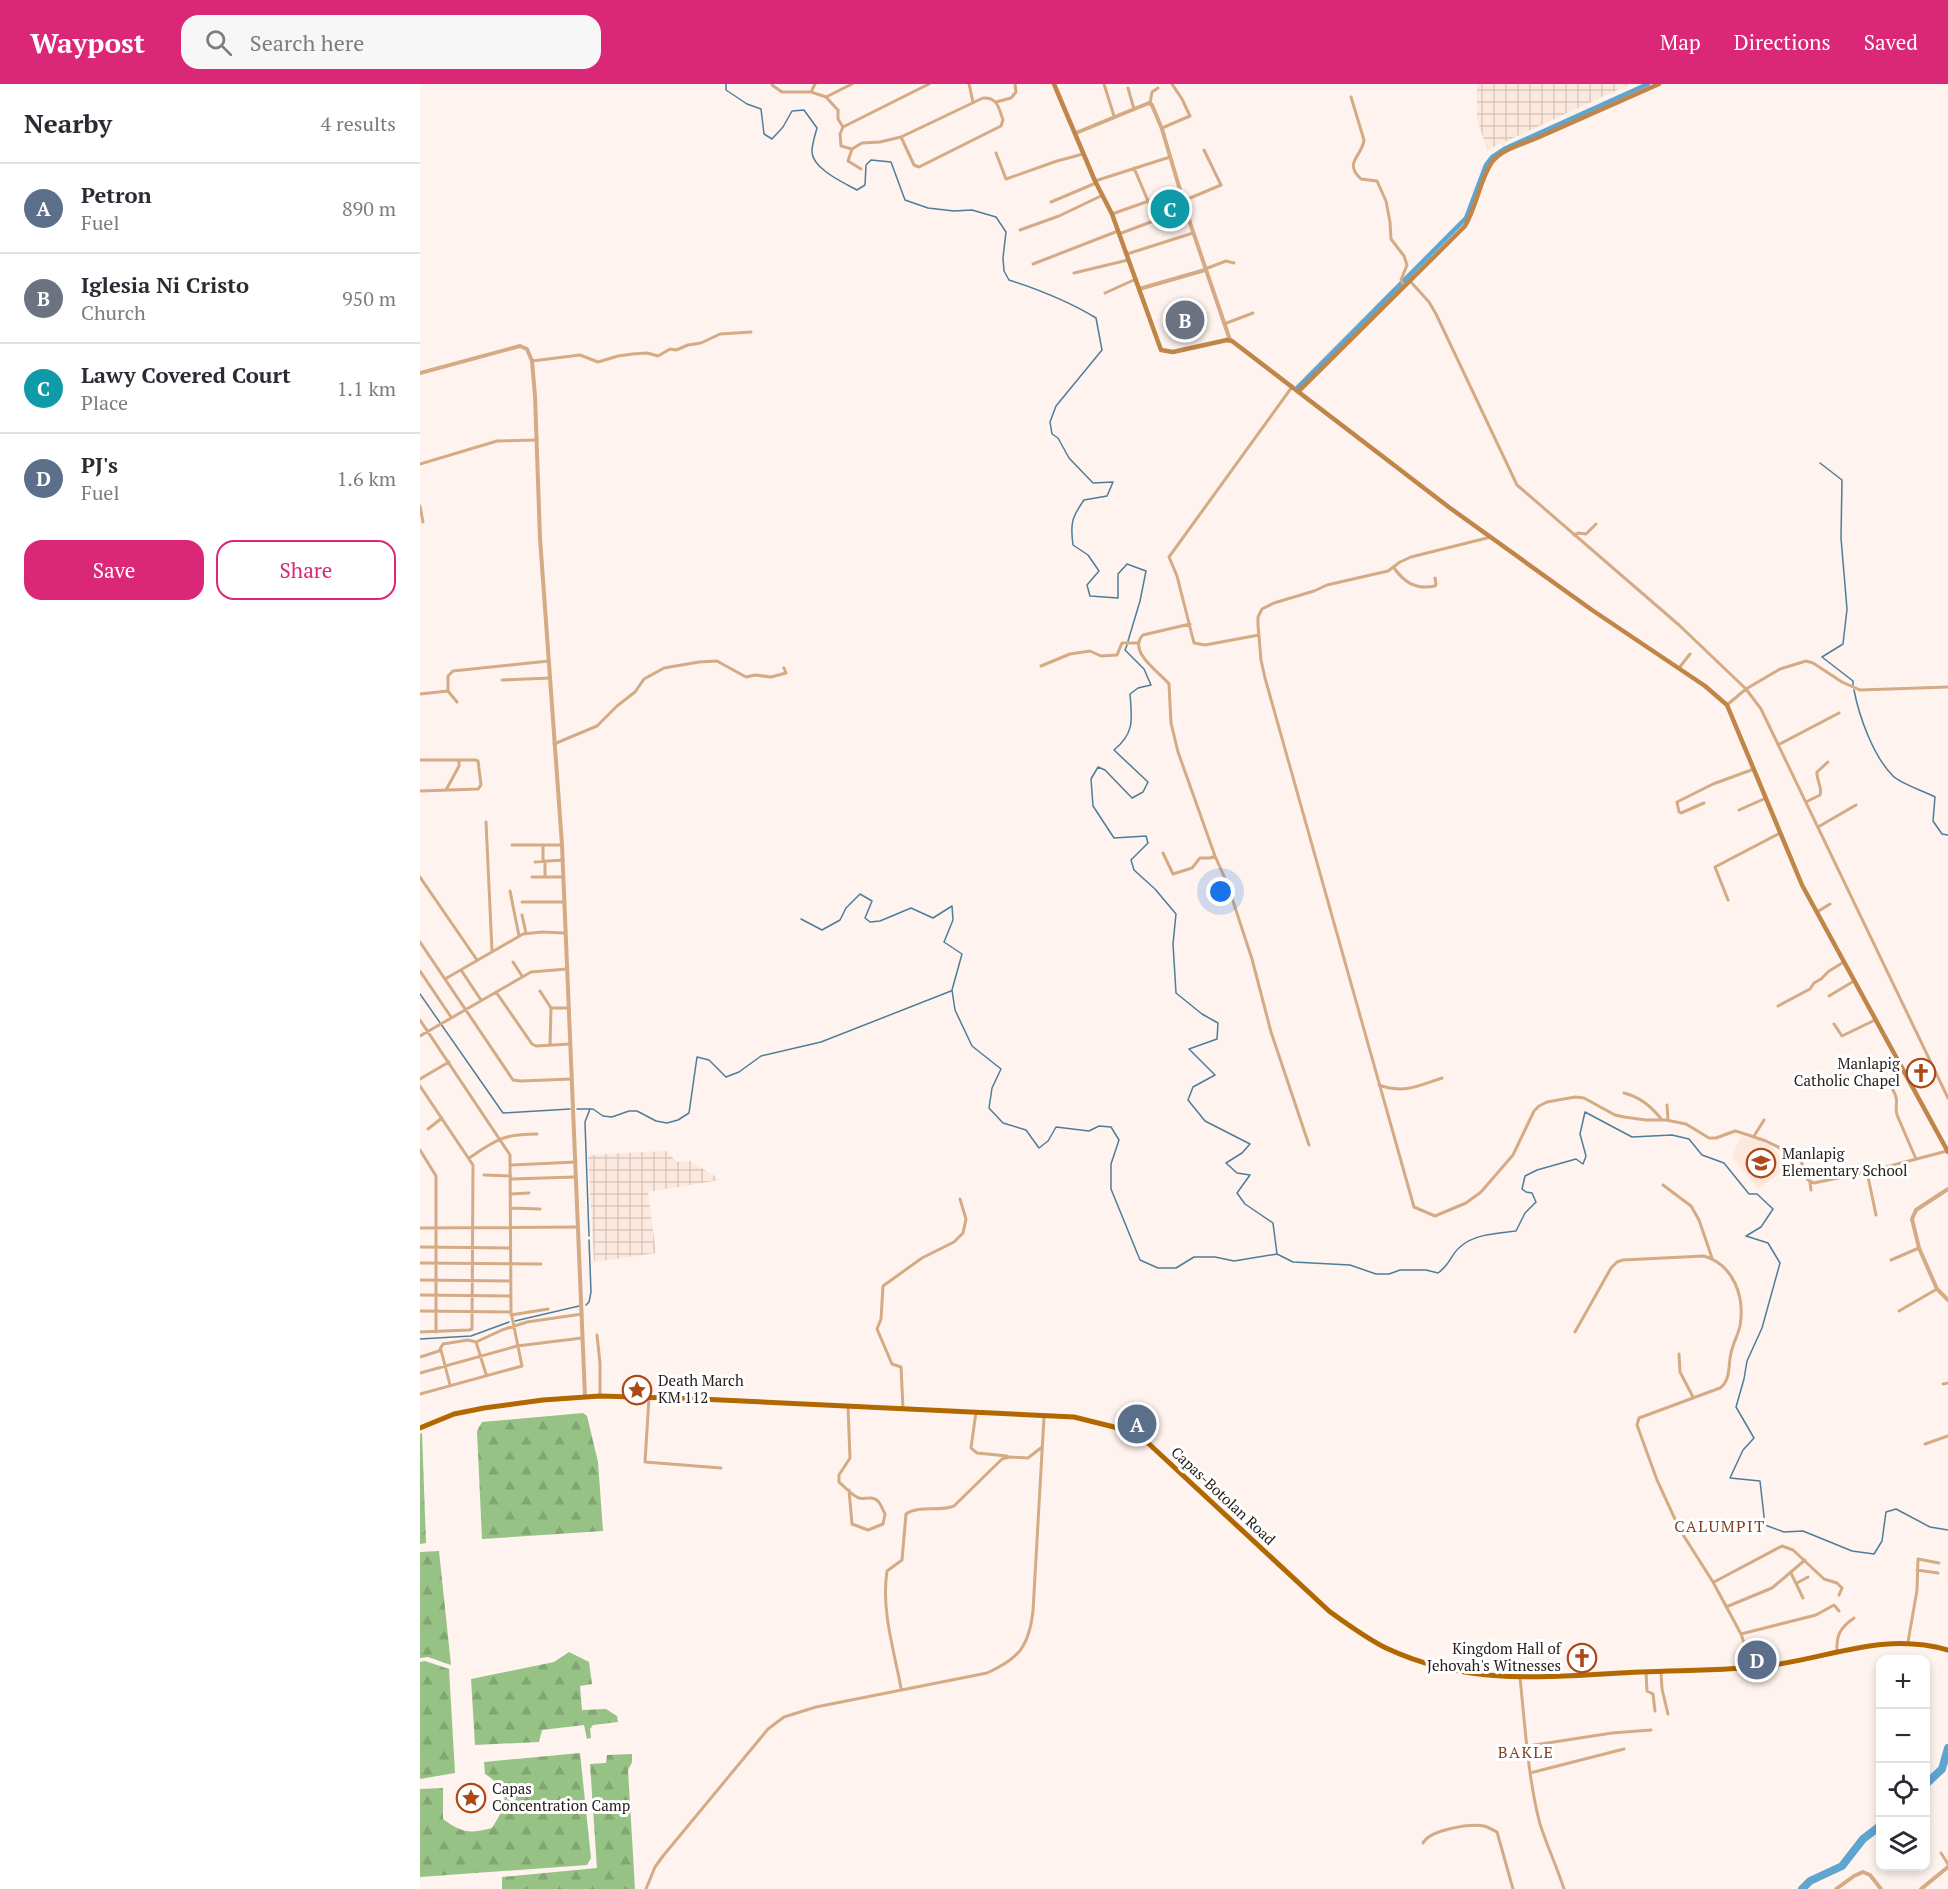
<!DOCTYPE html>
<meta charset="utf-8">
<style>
:root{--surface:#fff;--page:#f7f7f7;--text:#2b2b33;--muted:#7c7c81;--line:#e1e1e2;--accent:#db2777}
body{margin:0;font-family:"PT Serif",serif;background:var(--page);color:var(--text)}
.controls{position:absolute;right:18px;bottom:18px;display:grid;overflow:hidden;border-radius:12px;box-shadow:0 3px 9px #0003}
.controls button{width:54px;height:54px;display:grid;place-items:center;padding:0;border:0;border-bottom:2px solid var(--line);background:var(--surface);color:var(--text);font:30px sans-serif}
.you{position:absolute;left:801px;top:808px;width:21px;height:21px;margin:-15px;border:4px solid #fff;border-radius:50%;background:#1a73e8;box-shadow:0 0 0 9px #1a73e833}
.badge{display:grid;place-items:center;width:39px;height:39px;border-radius:50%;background:var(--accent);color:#fff;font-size:20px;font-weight:700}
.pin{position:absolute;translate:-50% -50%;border:3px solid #fff;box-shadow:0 2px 6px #0006}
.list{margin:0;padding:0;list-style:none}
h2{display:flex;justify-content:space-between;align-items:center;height:78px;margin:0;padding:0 24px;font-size:26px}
h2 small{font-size:20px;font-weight:400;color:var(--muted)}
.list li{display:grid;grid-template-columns:39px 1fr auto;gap:18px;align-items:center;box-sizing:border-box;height:90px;padding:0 24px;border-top:2px solid var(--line)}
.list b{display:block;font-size:22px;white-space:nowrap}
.list p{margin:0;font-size:20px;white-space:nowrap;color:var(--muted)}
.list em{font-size:20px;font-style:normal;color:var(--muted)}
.actions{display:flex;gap:12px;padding:18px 24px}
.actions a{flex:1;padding:14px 0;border:2px solid var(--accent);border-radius:18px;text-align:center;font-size:21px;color:var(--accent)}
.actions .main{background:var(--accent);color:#fff}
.icon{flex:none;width:33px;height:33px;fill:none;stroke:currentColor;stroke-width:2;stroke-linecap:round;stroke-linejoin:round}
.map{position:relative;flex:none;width:1528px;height:1805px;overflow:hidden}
header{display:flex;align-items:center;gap:36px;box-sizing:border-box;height:84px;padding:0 30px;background:var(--accent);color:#fff}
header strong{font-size:28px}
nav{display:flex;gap:33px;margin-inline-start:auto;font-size:21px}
.search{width:420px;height:54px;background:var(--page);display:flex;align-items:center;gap:15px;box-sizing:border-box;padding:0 21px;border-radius:18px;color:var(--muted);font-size:22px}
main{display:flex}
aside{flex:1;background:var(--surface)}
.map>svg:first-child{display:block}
</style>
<header>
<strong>Waypost</strong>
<div class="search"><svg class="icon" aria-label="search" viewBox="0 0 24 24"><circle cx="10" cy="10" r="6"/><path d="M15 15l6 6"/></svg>Search here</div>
<nav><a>Map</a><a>Directions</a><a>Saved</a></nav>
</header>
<main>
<aside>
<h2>Nearby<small>4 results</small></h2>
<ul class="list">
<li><span class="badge" style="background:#5c6f8a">A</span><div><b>Petron</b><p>Fuel</p></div><em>890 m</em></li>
<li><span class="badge" style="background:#6b7280">B</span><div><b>Iglesia Ni Cristo</b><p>Church</p></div><em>950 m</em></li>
<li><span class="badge" style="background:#0f9aa8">C</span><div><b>Lawy Covered Court</b><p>Place</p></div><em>1.1 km</em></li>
<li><span class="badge" style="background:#5c6f8a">D</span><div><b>PJ's</b><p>Fuel</p></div><em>1.6 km</em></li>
</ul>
<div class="actions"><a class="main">Save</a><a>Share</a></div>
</aside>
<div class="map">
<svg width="1528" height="1805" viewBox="0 0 1528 1805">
<defs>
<pattern id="industrial-grid" width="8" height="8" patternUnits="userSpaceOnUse" patternTransform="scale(1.5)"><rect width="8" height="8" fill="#fde8de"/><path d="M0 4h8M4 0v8" fill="none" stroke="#d9c7be"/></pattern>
<pattern id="forest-firs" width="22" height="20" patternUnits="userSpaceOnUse" patternTransform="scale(1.5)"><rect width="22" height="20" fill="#97c285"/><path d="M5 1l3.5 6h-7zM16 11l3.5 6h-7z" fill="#82a672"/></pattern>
</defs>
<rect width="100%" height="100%" fill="#fef3ee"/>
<path fill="#fce6e6" d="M719,1330L730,1336L725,1353L703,1343L706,1331L715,1335Z"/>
<path fill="url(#industrial-grid)" d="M1057,0H1210L1067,66L1057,35Z
M246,1067L257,1078L270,1077L301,1096L228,1108L236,1169L174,1178L168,1071Z"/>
<path fill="#fde8de" d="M1321,1052L1347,1058L1362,1074L1368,1084L1338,1105L1312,1073Z"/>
<path fill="url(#forest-firs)" d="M163,1329L167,1332L178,1378L183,1447L62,1455L57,1347L62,1338Z
M2,1349L6,1459L0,1460V1350Z
M19,1467L31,1581L8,1573L0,1574V1468Z
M149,1568L169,1578L172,1600L160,1602L162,1626L186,1625L197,1632L198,1638L173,1641L170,1645L171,1654L167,1655L164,1641L122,1646L119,1658L55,1661L51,1595L134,1578Z
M5,1577L29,1585L35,1689L0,1695V1578Z
M160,1669L171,1774L167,1781L0,1793V1705L23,1704V1735C42,1749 49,1750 72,1744C88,1719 92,1707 65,1690L64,1678Z
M212,1670V1678L208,1686L215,1805H82V1793L177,1784L170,1680L186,1679L187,1671Z"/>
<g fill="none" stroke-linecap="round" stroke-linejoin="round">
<path stroke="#4e7d9a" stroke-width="1.5" d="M306,0V6L327,20L341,25L344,50L352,55L363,43L372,27L384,26L397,44C395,51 392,60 392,67C391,84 424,99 437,106L445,101L446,81L451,76L471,78L485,116L508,124L534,127L552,126L576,133L586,148L583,174L584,187L589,196C620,206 648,217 676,234L682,266L636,322L630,338L632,350L638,354L649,374L673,399L693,398L687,412L664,416C652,433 650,439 653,461L668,471L679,487L667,501L670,512L698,514V490L707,480L726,487L720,517L708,557
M1400,379L1422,396L1421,454L1427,525L1423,560L1402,573L1433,597V601
M707,561L705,566L724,585L731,601L718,604L710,610C712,635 715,649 694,666L728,698L723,708L712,714L685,686L678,683L671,695L673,722L694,754L726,752L728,759L711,776L714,786L735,805L756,830L753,860L756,909L782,930L798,939L797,955L769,965L795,991L773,1003L768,1016L785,1037L830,1060L822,1069L806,1079L817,1089L830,1091L817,1109L825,1120L853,1139L857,1170L873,1178L930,1181L956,1190H969L980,1186H1006L1018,1189C1031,1180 1031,1170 1040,1163C1054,1150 1078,1149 1096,1147L1105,1129L1116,1118L1112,1109L1106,1108L1102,1105L1105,1092L1117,1086L1156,1075L1163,1080L1166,1072L1160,1050L1165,1028L1212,1053L1252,1051L1269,1055L1282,1071L1304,1079L1329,1110H1337L1353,1125L1341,1143L1326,1152L1348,1159L1360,1179L1342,1244L1327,1277L1324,1295L1316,1323L1334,1354L1323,1366L1310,1394L1340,1397L1345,1441L1364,1448L1383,1447L1432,1467L1454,1470L1462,1457L1466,1428L1476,1425L1510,1443L1528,1446
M1434,606C1439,632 1453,672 1473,692C1481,700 1504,707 1515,713L1513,737L1522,750L1528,751
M381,835L402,846L420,836L426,824L440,810L452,817L445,834L450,838L460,837L491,824L513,834L532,822L533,836L524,858L542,870L532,906L535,926L552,962L581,985L572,1004L569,1024L583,1039L606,1046L619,1064L628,1057L636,1043L669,1047L679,1042L691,1043L699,1056L691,1080V1105L720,1176L738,1184H756L774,1173H795L814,1177L857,1170
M0,910L83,1029L150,1025
M157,1025H173L183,1032L192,1033L209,1027H217L236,1037L247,1039L258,1036L269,1029L277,973L289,976L306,993L319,988L341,972L401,958L531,907
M169,1152L165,1038L170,1025
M166,1221L169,1218L171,1208L169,1156
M95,1237L159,1222
M0,1255L51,1252L89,1238"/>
<path stroke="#5ea5d0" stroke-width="4.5" d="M878,303L1046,134L1066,81L1072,73L1084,65L1228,0"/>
<path stroke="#5ea5d0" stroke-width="8" d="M1506,1700L1522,1685L1528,1664
M1382,1805L1390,1797L1422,1782L1443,1755L1460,1742"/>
<path stroke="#d4ab85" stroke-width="2" d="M46 1715a6 6 0 1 1 12 0a6 6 0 1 1-12 0Z"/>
<path stroke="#d4ab85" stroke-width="3" d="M395,0L391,8L406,13L416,24L418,26V35L423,43
M549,0L553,18
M684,0L694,32
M352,1L362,8H391
M708,4L714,25
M406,13L432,0
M931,13L944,56C942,73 923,78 941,95L957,97L966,117L970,138L971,155L984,172L987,181L981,196L984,203
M576,18L591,14L596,8L595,0
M730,20L732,8L738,4
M742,44L770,32L762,15L752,0
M432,65L421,62L420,50L423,43L509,0
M576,69L586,95L637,77L663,70
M441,85L428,77L432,65L442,59L460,58L481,53L563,14C578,13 579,25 583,36L581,42L499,83L494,81L481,53
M675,97L750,73
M763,117L801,101L784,66
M631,118L676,99
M692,130L760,106
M600,146L639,132L683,111
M699,150L736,136L714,84
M707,170L773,149
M613,180L698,147
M785,185L806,177L814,179
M654,189L708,176
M990,197L1009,218L1016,230L1097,401L1259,541L1326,605L1360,585L1386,577L1393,579L1422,598L1440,606L1528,603
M685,209L716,195
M804,240L833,229
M112,277L160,271L178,278L198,272L213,270L227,269L238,272L250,265L256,266L268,261L281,259L300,250L331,248
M0,380L77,357L117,356
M0,422L3,438
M1154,451L1158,449L1166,450L1176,440
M1071,453L991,473L980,478L968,487L907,501L894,507L854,519L842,525L838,533V541L841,576L845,594L994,1123L1015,1132L1046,1119L1061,1108L1093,1071L1114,1027L1119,1022L1127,1018L1155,1013L1164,1014L1195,1031L1204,1033L1226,1036H1246L1266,1040L1289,1054H1296L1315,1047L1319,1048L1346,1057L1378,1073L1381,1077L1388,1096L1394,1099L1447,1088L1527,1067
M974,484C985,499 996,506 1015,502L1016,500L1015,494
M770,540L723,551C707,567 739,588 749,600L751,639L758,668L795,772L807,799L832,875L851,948L889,1061
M839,551L785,561L774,559L757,492L749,473L872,303
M621,582L650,570L670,567L681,572L697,571L702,559H718
M1259,584L1270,570
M82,596L130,594
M0,610L28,607
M37,618L28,607V592L33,587L129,577
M1307,621L1326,605L1341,625L1528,1014
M134,660L177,642L197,622L215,608L224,595L244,584L279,578L297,577L326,593L335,591L351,593L366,589L364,584
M1358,661L1419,629
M0,676H55L58,677L61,701L58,705L0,707
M26,706L39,682V676
M1386,718L1400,711C1403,704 1396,696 1397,688L1408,678
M1284,719L1261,729L1259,728L1257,718L1293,700L1334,685
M1319,726L1346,714
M66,738L72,867
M1398,743L1436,721
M92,761H141
M123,761V777
M743,769L753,790L772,784L780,774H790L795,772
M125,777V793
M115,778L143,776
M0,793L57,876
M112,793H143
M90,807L99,852
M1308,816L1295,783L1360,749
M102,818H145
M1397,828L1410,820
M102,831L106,849
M0,858L93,996L101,997L152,995
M93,878L102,892
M41,886L61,916
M0,887L31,933
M25,895L103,850L122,848L145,849
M120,907L131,924H148
M76,908L112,960L116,962L150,960
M1409,912L1434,897
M1358,922L1390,905L1394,899L1401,895L1409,887L1424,878
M0,936L90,1071L91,1228L102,1282L0,1310
M1414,940L1422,952L1455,936
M0,952L111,888L147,885
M130,961L131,924
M0,995L29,978
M959,1001C984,1010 998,1002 1022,994
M0,1002L53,1081L52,1245L49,1246L0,1248
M1473,1006C1480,1019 1474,1019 1477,1031L1496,1075
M1204,1009C1221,1013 1232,1023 1242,1036
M1247,1021L1248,1036
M8,1045L22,1034
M1334,1052L1344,1036
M0,1066L16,1092V1248
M49,1074C76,1056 83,1050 117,1050
M92,1081L156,1078
M1447,1088L1456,1131
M64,1091L91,1092
M91,1095L155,1093
M1390,1098L1391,1106
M1243,1101L1271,1122L1279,1136L1292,1174
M91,1110L109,1109
M91,1124L120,1125
M0,1144L158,1143
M0,1163L90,1164
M1471,1176L1499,1164
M0,1179L121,1180
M0,1196L91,1197
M0,1211L91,1212
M0,1227L91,1228
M1479,1227L1517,1205
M91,1231L128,1225
M1155,1248L1191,1184L1197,1178L1203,1176L1284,1172C1314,1181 1325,1213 1320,1242C1318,1251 1313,1259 1311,1269C1308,1281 1311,1296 1300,1304L1219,1334L1217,1341L1237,1396L1260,1446L1293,1498L1321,1550L1332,1583
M177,1251L180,1279V1312
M56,1258L66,1290
M21,1266L30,1301
M1259,1270L1260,1288L1273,1313
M0,1273L19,1267L23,1260L48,1256L56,1258L82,1246L107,1238L162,1230
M0,1289L97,1262L162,1254
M1523,1300L1528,1299
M229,1314L225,1378L301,1384
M428,1323L430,1374L419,1391V1398C425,1403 432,1412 439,1414C443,1415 445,1414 449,1414C459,1413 461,1422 465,1430L463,1440L448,1446L432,1440L429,1406
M483,1324L481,1283L472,1280L457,1245L461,1235L463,1202L502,1174L534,1158L543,1149L546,1135L540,1115
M556,1328L551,1364L557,1369L587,1372
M1505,1360L1528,1352
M1497,1486L1518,1489
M1371,1489L1383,1514
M1294,1498L1362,1462L1373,1466L1404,1495L1417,1499L1422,1504L1419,1511
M1377,1499L1388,1493
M1306,1523L1352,1504L1385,1476
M1321,1550L1396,1531L1414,1521L1419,1527
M1488,1558L1497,1506L1498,1475L1519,1479
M1417,1568C1416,1551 1420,1544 1434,1534
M1226,1588L1227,1607L1233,1610L1235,1627
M1241,1588L1242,1605L1248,1630
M1100,1594C1105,1640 1108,1695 1120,1740C1127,1762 1137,1783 1144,1805
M481,1604C474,1566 461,1526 467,1487L482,1476L486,1430C499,1421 519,1428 534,1422L582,1375L589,1373L608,1374L622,1363
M1108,1662L1192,1649L1231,1646
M1110,1689L1204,1665
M1003,1759C1010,1746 1050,1739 1064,1742C1068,1743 1073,1746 1077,1748L1093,1805
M1521,1769L1528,1780
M226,1805L235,1783L243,1772L348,1645L364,1633L396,1623L567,1589C599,1575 609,1562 613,1527L624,1333"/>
<path stroke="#d4ab85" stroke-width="4" d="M656,49L724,21L729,19L732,21L742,45L768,133L810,256
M719,205L785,186
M0,289L100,262L107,265L112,277L115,312L120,454L142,761L165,1313
M1528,1105L1496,1126L1492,1135L1499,1164L1517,1205L1528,1216
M1416,1805L1434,1792L1443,1788L1450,1791L1461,1805
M1501,1805L1528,1783"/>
<path stroke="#c08548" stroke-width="4.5" d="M634,0L675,97L692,130L741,266L753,268L807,256L812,257L1030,424L1172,526L1285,602L1307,621L1382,801L1528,1068
M879,307L1045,142C1057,122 1060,95 1072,78C1082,65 1103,60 1117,54C1157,36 1199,18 1239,0"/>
<path stroke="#b16800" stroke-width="5" d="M0,1344L34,1330L64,1324L123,1316L180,1312L280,1315L654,1333L698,1344L728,1359L909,1527C927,1540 946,1554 966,1564C1051,1604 1131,1592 1221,1588C1265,1586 1310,1587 1353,1581C1416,1572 1464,1548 1528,1566"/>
</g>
<defs>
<g id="church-ring" transform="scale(1.5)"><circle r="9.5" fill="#fff" stroke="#ad4917" stroke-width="1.5"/><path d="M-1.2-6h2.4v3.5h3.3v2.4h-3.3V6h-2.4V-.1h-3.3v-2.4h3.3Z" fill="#ad4917"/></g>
<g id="school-ring" transform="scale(1.5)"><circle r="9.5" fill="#fff" stroke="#ad4917" stroke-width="1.5"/><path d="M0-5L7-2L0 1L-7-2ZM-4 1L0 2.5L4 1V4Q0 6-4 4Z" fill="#ad4917"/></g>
<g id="sight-ring" transform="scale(1.5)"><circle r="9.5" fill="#fff" stroke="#ad4917" stroke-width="1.5"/><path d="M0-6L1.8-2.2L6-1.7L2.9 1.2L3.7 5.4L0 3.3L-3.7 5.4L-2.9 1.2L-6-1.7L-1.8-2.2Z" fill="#ad4917"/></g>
</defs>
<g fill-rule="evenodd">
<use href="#church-ring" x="1501" y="989"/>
<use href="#school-ring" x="1341" y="1079"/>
<use href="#sight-ring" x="217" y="1306"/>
<use href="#church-ring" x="1162" y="1574"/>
<use href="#sight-ring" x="51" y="1714"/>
</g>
<g text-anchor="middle" stroke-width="6" stroke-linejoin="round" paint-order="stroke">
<g font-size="15" fill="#27201d" stroke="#fff" text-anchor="start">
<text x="1480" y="985" text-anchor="end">Manlapig<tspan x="1480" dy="17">Catholic Chapel</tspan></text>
<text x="1362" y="1075">Manlapig<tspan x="1362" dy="17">Elementary School</tspan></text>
<text x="238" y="1302">Death March<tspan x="238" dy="17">KM 112</tspan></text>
<text x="1141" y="1570" text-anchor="end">Kingdom Hall of<tspan x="1141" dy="17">Jehovah's Witnesses</tspan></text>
<text x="72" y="1710">Capas<tspan x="72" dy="17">Concentration Camp</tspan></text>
</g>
<g font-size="15" fill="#27201d" stroke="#fff">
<text transform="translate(803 1412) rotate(43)" y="5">Capas-Botolan Road</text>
</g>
<g font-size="16" letter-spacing="1.5" fill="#813f22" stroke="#fff">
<text x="1300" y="1448">CALUMPIT</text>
<text x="1106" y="1674">BAKLE</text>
</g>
</g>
</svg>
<div class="controls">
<button>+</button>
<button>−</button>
<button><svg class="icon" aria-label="locate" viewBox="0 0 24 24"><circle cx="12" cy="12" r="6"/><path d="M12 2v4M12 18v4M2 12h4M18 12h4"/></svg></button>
<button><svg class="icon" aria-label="layers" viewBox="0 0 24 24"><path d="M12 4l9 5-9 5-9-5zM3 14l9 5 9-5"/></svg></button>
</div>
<div class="you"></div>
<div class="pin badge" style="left:717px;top:1340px;background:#5c6f8a">A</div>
<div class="pin badge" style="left:765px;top:236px;background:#6b7280">B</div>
<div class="pin badge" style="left:750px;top:125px;background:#0f9aa8">C</div>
<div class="pin badge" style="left:1337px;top:1576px;background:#5c6f8a">D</div>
</div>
</main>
